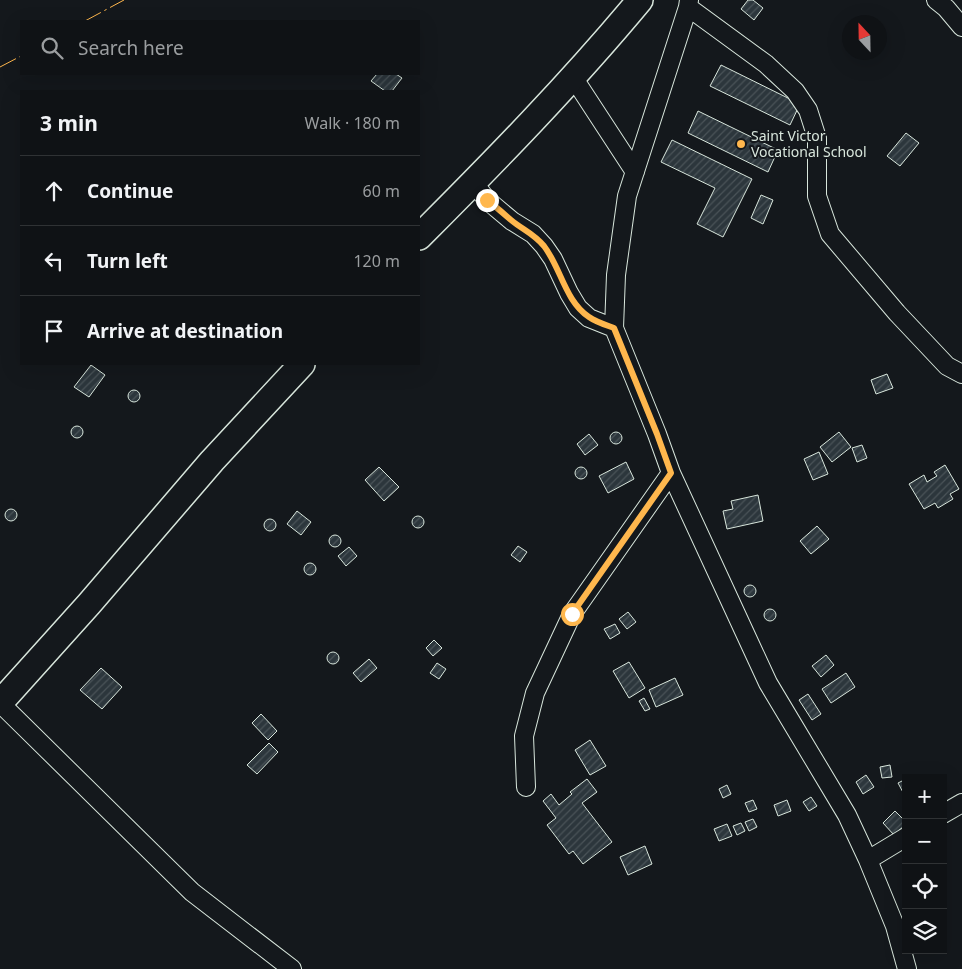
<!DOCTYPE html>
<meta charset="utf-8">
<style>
:root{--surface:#0f1215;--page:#1d2022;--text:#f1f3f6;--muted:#9b9ea0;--line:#2f3234}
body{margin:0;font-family:"Noto Sans",sans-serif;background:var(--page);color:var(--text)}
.controls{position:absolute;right:15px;bottom:15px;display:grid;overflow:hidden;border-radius:0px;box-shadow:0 5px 20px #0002}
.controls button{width:45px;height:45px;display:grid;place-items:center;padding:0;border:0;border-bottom:1px solid var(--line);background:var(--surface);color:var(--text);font:25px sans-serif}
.compass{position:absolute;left:842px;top:15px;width:45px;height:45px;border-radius:50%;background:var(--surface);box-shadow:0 5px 20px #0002;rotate:338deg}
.stop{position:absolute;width:15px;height:15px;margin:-11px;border:4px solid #ffb74d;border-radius:50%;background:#fff}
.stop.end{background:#ffb74d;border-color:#fff;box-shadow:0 1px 5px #0008}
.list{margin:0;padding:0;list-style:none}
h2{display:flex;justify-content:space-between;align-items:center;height:65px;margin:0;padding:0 20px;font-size:21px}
h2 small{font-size:16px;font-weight:400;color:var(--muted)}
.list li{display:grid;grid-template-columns:32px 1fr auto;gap:15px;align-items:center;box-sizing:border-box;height:70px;padding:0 20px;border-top:1px solid var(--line)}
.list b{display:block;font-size:19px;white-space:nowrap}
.list em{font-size:16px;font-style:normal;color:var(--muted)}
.icon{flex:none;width:28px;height:28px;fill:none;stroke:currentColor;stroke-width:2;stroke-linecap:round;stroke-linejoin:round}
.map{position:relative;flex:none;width:962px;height:969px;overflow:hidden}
.search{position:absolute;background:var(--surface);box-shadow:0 5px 20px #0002;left:20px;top:20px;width:400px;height:55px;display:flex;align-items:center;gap:12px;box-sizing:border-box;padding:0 18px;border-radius:0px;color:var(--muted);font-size:19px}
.panel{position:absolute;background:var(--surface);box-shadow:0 5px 20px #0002;left:20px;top:90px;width:400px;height:275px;border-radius:0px}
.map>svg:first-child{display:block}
</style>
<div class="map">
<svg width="962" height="969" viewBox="0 0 962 969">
<defs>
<pattern id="building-hatch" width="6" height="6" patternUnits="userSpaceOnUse" patternTransform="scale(1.25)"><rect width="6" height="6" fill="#2c363c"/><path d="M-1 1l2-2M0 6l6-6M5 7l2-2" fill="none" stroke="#4a5358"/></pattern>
</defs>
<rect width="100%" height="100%" fill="#14181c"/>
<path fill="url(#building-hatch)" stroke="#d8e6dc" d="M748,0H753L763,8L754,20L741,9Z
M721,65L800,104L790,125L710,86Z
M377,74H396L402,78L392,91H385L371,81Z
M698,111L778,150L768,172L688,133Z
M906,133L919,143L900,166L887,156Z
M672,140L752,179L723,237L697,224L715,188L661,162Z
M761,195L773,200L763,224L751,218Z
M91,365L105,375L89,397L74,387Z
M887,374L893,388L876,394L871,380Z
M128 396a6 6 0 1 1 12 0a6 6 0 1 1-12 0Z
M71 432a6 6 0 1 1 12 0a6 6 0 1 1-12 0Z
M610 438a6 6 0 1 1 12 0a6 6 0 1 1-12 0Z
M839,432L851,447L832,462L820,447Z
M589,434L598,445L585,455L577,444Z
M862,445L867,458L857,462L852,448Z
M819,452L828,474L813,480L804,459Z
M626,462L634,479L608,493L599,476Z
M945,465L959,489L950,494L953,499L938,508L935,503L924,509L909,484L924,475L927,482L937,476L934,472Z
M575 473a6 6 0 1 1 12 0a6 6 0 1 1-12 0Z
M379,467L399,487L384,501L365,480Z
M758,495L763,521L727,529L723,511L733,509L731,501Z
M5 515a6 6 0 1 1 12 0a6 6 0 1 1-12 0Z
M297,511L311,522L301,535L287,524Z
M412 522a6 6 0 1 1 12 0a6 6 0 1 1-12 0Z
M264 525a6 6 0 1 1 12 0a6 6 0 1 1-12 0Z
M817,526L829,539L811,554L800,541Z
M329 541a6 6 0 1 1 12 0a6 6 0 1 1-12 0Z
M518,546L527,552L520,562L511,555Z
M349,547L357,556L346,566L338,556Z
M304 569a6 6 0 1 1 12 0a6 6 0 1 1-12 0Z
M744 591a6 6 0 1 1 12 0a6 6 0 1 1-12 0Z
M764 615a6 6 0 1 1 12 0a6 6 0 1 1-12 0Z
M628,612L636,622L627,629L619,619Z
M615,624L620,633L610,639L604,629Z
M434,640L442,648L433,656L426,648Z
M327 658a6 6 0 1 1 12 0a6 6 0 1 1-12 0Z
M826,655L834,665L821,677L812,666Z
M369,659L377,668L361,682L353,673Z
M629,662L645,688L629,698L613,671Z
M437,663L446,669L439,679L430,673Z
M101,668L122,687L102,709L80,690Z
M846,673L855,687L831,703L822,689Z
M675,678L683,695L656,707L649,690Z
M808,694L821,714L812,720L799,700Z
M644,698L650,709L645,711L639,701Z
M261,714L277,731L268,740L252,723Z
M590,740L606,766L590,775L575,750Z
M269,743L278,752L257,774L247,765Z
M890,765L892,777L882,778L880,767Z
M866,775L874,787L863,794L856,782Z
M587,779L597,792L582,803L612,842L583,864L573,851L569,854L547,825L556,818L543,801L551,794L559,805L572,794L570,792Z
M906,779V798L898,783Z
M727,785L731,794L723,798L719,789Z
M811,797L817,806L809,811L803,802Z
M753,800L757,809L749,812L745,803Z
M787,800L791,811L778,816L774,805Z
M895,811L906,822V824L894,835L883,823Z
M753,819L757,827L749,831L745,822Z
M741,823L745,831L737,835L733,826Z
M727,824L732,836L719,841L714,829Z
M645,846L652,864L628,875L620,857Z"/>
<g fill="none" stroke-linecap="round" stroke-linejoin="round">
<g stroke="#d8e6dc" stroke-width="20">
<path id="minor" d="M936,0L946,8L962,27
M688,7L766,64L795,91L808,110L817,138V196L830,234L897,313L947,366L962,374
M573,77L635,172
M474,183L487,200L512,221L533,234L544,246L553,259L569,293L578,308L589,318L614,328L657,434L671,473L768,683L847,815L868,860L895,926L907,969
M614,328L616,275L627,196L688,7L689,0
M0,703L192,892L292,969
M526,787L524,736L535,693L572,614L671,473
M943,814L962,803
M868,860L906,837"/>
</g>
<g stroke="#d8e6dc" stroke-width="28">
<path id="secondary" d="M419,237C495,161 571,83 640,0
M0,703L89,604L212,461L302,364"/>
</g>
<use href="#minor" stroke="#14181c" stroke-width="18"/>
<use href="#secondary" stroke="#14181c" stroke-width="25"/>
<path stroke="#ffb74d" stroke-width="1" stroke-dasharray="18 4 2.5 4" stroke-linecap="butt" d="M85,21L124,0
M0,67L21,56"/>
</g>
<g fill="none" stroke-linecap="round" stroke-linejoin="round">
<path stroke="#ffb74d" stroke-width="6" d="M487,200C495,206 503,213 511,220C523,230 533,233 544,246C561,268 565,301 589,317C596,322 606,325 614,328L657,434L671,473L572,614"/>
</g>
<circle fill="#ffb74d" stroke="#14181c" stroke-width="2" cx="741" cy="144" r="5"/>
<g text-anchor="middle" stroke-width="4" stroke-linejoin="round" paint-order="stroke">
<g font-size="14" fill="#d8e6dc" stroke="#14181c" text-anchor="start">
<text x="751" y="141">Saint Victor<tspan x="751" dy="16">Vocational School</tspan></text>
</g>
</g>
</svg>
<div class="controls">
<button>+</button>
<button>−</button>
<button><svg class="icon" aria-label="locate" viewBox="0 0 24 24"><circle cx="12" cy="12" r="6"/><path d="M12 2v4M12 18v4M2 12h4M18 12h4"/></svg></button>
<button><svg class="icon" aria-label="layers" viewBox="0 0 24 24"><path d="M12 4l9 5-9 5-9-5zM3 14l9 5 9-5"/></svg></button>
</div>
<svg class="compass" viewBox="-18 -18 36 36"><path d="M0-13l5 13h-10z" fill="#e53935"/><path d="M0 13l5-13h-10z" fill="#9b9ea0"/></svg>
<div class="stop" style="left:572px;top:614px"></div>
<div class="stop end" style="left:487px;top:200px"></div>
<div class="search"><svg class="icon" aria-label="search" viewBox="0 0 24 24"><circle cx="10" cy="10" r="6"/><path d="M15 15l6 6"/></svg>Search here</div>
<section class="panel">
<h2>3 min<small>Walk · 180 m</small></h2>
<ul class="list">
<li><svg class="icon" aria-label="ahead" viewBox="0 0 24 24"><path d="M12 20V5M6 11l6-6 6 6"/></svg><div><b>Continue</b></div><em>60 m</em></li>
<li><svg class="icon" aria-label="left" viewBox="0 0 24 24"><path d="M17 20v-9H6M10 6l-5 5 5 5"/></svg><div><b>Turn left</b></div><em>120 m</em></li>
<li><svg class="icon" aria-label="arrive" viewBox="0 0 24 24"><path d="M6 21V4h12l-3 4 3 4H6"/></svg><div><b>Arrive at destination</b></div></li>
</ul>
</section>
</div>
